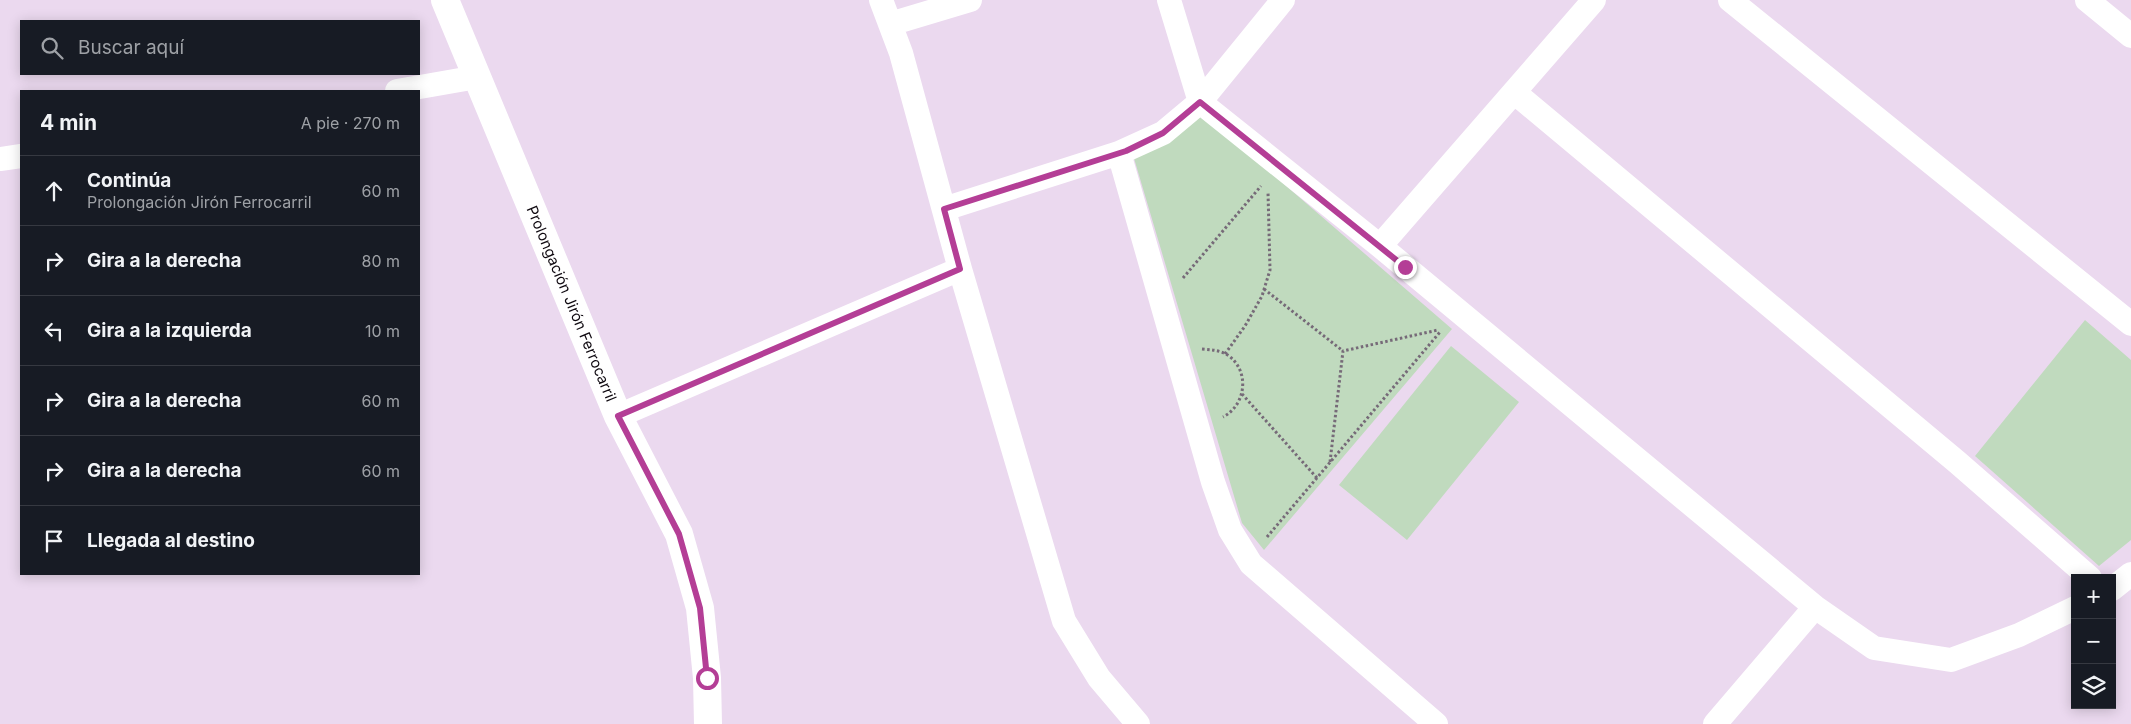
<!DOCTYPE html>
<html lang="es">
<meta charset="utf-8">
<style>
:root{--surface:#171b24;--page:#242831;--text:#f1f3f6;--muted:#9ea1a6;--line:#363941}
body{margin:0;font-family:Inter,sans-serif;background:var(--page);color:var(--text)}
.controls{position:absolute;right:15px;bottom:15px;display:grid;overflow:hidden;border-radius:0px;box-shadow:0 2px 12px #0003}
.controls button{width:45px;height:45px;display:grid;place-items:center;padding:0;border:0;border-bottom:1px solid var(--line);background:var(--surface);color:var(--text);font:25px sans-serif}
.stop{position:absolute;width:15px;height:15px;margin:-11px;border:4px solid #b43e96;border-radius:50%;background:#fff}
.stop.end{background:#b43e96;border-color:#fff;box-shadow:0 1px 5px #0008}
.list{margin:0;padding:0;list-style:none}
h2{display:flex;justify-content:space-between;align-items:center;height:65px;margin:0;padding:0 20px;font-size:21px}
h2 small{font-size:16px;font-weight:400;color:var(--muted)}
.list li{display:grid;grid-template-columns:32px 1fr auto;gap:15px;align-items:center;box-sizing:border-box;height:70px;padding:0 20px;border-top:1px solid var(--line)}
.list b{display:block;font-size:19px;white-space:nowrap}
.list p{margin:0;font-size:16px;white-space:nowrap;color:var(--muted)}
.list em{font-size:16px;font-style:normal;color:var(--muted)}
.icon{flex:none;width:28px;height:28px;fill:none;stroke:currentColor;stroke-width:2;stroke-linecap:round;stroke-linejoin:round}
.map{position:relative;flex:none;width:2131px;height:724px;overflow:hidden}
.search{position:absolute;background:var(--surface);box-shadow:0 2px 12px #0003;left:20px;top:20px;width:400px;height:55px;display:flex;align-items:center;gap:12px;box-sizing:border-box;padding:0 18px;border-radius:0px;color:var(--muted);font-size:19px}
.panel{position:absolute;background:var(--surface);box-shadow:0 2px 12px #0003;left:20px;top:90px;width:400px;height:485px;border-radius:0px}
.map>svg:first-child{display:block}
</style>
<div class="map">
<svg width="2131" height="724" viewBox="0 0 2131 724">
<rect width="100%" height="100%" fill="#ebd9ef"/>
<path fill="#c0dabe" d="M1197,109L1452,329L1264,550L1242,523L1133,155Z
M2085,320L2131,360V540L2099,566L1975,456Z
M1451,346L1519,402L1407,540L1339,485Z"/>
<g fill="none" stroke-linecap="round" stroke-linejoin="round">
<path stroke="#766a78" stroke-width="3" stroke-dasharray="2.5 2.5" stroke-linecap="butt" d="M1183,278L1261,186
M1264,289L1343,351
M1202,349C1212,350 1221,350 1229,356C1250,372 1246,405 1223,417
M1225,354L1245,326L1262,296L1270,270L1268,192
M1242,394L1317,478
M1330,462L1343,351L1438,330
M1267,537L1440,332"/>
<path stroke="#fff" stroke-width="24" d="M881,0L901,53L960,269L1064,621L1099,678L1138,724
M1169,0L1200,102L1380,246L1815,607L1874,648L1951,660L2019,635L2075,608
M1730,0L2131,324
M2087,0L2131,36
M890,24L970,0
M397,91L477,77
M1514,92L1957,462L2090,578
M1119,153L1213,482L1230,530L1251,564L1436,724
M0,159L21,156
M944,209L1119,153L1163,133L1200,102L1283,0
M1380,246L1594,0
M618,416L960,269
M2112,589L2131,574
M1715,724L1815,607"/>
<path stroke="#fff" stroke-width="28" id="s1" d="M445,0L618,416L679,534L700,608L707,678L708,724"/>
</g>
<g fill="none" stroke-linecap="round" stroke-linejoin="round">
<path stroke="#b43e96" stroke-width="6" d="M707,678L700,608L679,534L618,416L960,269L944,209L1126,151L1163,133L1200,102L1405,267"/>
</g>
<g text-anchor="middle" stroke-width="4" stroke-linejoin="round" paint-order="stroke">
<g font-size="15" fill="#0f0910" stroke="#ebd9ef">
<text dy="5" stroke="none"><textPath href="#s1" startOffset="329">Prolongación Jirón Ferrocarril</textPath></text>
</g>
</g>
</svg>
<div class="controls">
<button>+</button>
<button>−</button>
<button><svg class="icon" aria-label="layers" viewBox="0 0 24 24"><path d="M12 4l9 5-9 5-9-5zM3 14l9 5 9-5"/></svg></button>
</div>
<div class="stop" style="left:707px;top:678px"></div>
<div class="stop end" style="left:1405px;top:267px"></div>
<div class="search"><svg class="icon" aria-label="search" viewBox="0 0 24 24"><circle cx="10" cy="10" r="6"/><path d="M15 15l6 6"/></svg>Buscar aquí</div>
<section class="panel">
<h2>4 min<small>A pie · 270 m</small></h2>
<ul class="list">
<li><svg class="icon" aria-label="ahead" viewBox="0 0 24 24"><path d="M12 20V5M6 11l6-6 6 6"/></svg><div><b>Continúa</b><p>Prolongación Jirón Ferrocarril</p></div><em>60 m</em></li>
<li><svg class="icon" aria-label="right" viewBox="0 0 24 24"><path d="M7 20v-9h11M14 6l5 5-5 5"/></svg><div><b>Gira a la derecha</b></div><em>80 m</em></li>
<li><svg class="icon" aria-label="left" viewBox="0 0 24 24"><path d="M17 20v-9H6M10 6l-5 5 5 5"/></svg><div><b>Gira a la izquierda</b></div><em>10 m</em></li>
<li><svg class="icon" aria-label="right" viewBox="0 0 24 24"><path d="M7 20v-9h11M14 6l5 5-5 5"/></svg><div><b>Gira a la derecha</b></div><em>60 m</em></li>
<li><svg class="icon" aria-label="right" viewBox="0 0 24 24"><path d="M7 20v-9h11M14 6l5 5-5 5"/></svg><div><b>Gira a la derecha</b></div><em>60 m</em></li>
<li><svg class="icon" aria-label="arrive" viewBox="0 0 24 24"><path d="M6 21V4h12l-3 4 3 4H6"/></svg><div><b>Llegada al destino</b></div></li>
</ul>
</section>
</div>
